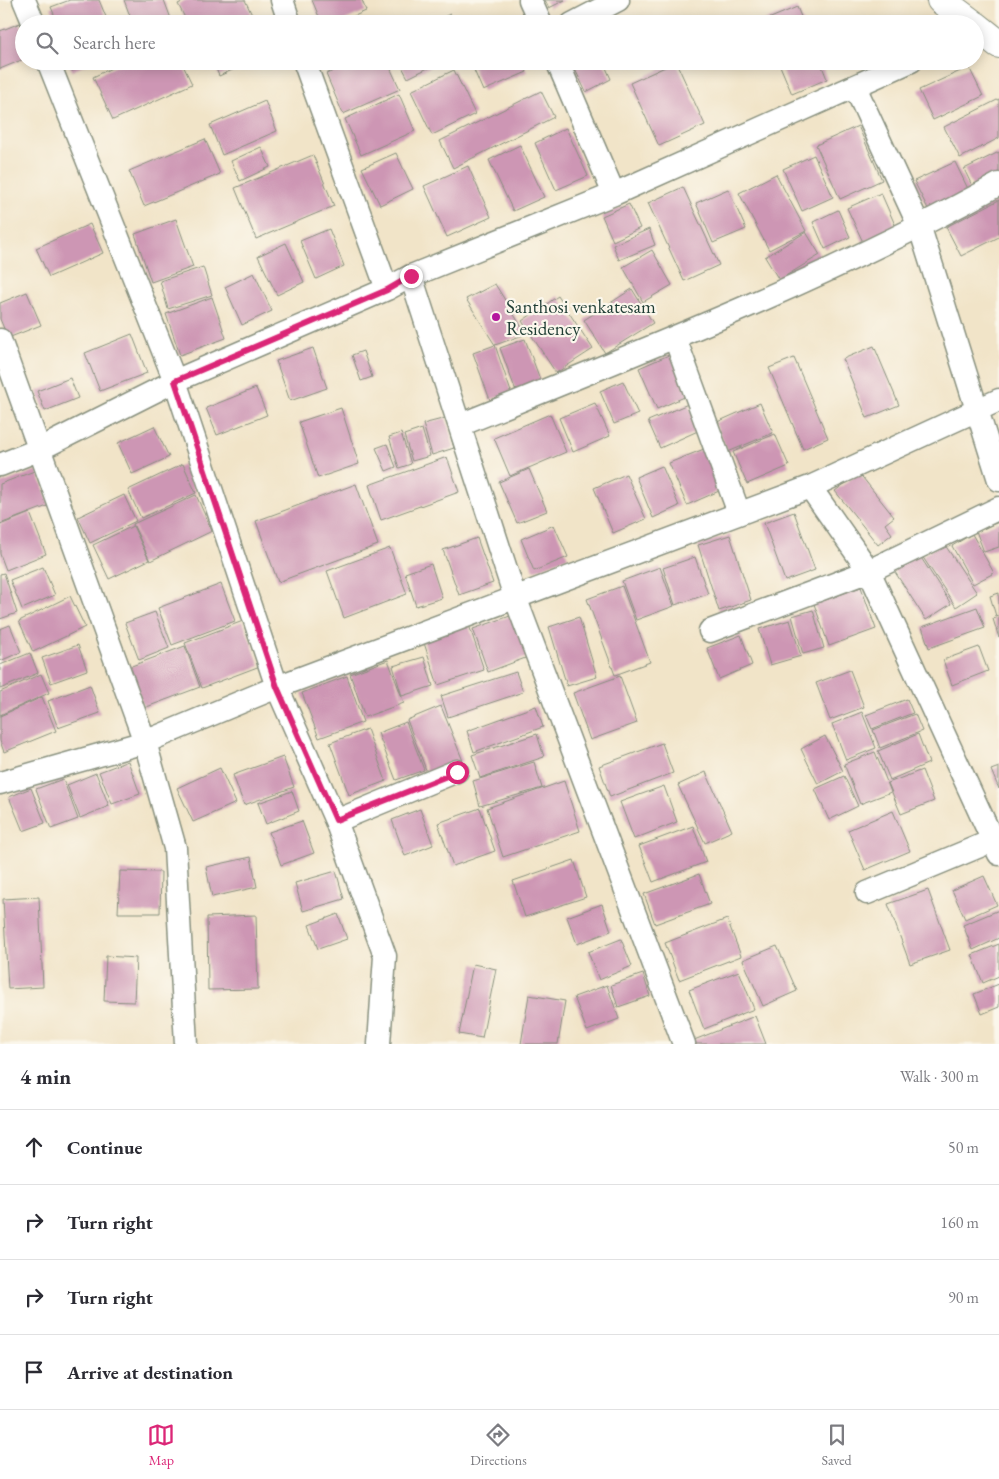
<!DOCTYPE html>
<meta charset="utf-8">
<style>
:root{--surface:#fff;--page:#f7f7f7;--text:#2b2b33;--muted:#7c7c81;--line:#e1e1e2;--accent:#db2777}
body{margin:0;font-family:"EB Garamond",serif;background:var(--page);color:var(--text)}
.stop{position:absolute;width:15px;height:15px;margin:-11px;border:4px solid #db2777;border-radius:50%;background:#fff}
.stop.end{background:#db2777;border-color:#fff;box-shadow:0 1px 5px #0008}
.list{margin:0;padding:0;list-style:none}
h2{display:flex;justify-content:space-between;align-items:center;height:65px;margin:0;padding:0 20px;font-size:21px}
h2 small{font-size:16px;font-weight:400;color:var(--muted)}
.list li{display:grid;grid-template-columns:32px 1fr auto;gap:15px;align-items:center;box-sizing:border-box;height:75px;padding:0 20px;border-top:1px solid var(--line)}
.list b{display:block;font-size:19px;white-space:nowrap}
.list em{font-size:16px;font-style:normal;color:var(--muted)}
.icon{flex:none;width:28px;height:28px;fill:none;stroke:currentColor;stroke-width:2;stroke-linecap:round;stroke-linejoin:round}
.map{position:relative;flex:none;width:999px;height:1044px;overflow:hidden}
.search{position:absolute;background:var(--surface);box-shadow:0 2px 12px #0003;left:15px;right:15px;top:15px;height:55px;display:flex;align-items:center;gap:12px;box-sizing:border-box;padding:0 18px;border-radius:28px;color:var(--muted);font-size:19px}
.sheet{height:365px;background:var(--surface)}
nav{display:flex;justify-content:space-around;align-items:center;box-sizing:border-box;height:70px;border-top:1px solid var(--line);background:var(--surface);font-size:14px;color:var(--muted)}
nav a{display:grid;justify-items:center;gap:2px}
nav .on{color:var(--accent)}
.map>svg:first-child{display:block}
</style>
<div class="map">
<svg width="999" height="1044" viewBox="0 0 999 1044">
<rect width="100%" height="100%" fill="#fbf7ec"/>
<filter id="ink" filterUnits="userSpaceOnUse"><feTurbulence type="fractalNoise" baseFrequency=".02" numOctaves="2"/><feDisplacementMap in="SourceGraphic" scale="10" xChannelSelector="R" yChannelSelector="G"/><feConvolveMatrix kernelMatrix="1 2 1 2 8 2 1 2 1" color-interpolation-filters="sRGB"/></filter>
<filter id="wash" filterUnits="userSpaceOnUse"><feTurbulence type="fractalNoise" baseFrequency=".0096" numOctaves="4" result="noise"/><feDisplacementMap in="SourceGraphic" scale="20" xChannelSelector="R" yChannelSelector="G"/><feGaussianBlur stdDeviation="1.12" result="paint"/><feColorMatrix in="noise" values="0 0 0 0 0 0 0 0 0 0 0 0 0 0 0 0 0 1.4 0 .05"/><feComposite in="paint" operator="in"/></filter>
<g filter="url(#wash)">
<rect width="100%" height="100%" fill="#f1e4c8"/>
<g id="blocks">
<path fill="#cd96b4" d="M70,0H99L106,17L89,24H58L51,7Z
M124,0H164L173,24H133Z
M186,0H245L252,15L236,24H188L178,4Z
M312,0H362L366,11L336,24H322Z
M545,0H565L549,8Z
M797,7L804,24H762L761,22Z
M450,14L455,24H430Z
M20,23L24,33V59L0,69V31Z
M68,61H94L72,71Z
M126,61H181L192,84L113,120L93,77Z
M213,61H252L219,76Z
M356,61H387L400,89L343,114L326,74Z
M399,61H442L408,78Z
M470,61H522L527,72L483,91Z
M571,61H603L611,79L586,92Z
M778,61H820L827,79L792,94Z
M676,62L705,125L659,146L630,83Z
M969,67L983,96L933,120L919,90Z
M454,70L475,114L432,135L411,91Z
M541,91L554,117L453,168L440,141Z
M399,94L415,131L361,155L345,119Z
M999,99V138L960,158L944,127Z
M265,101L277,131L222,155L210,125Z
M858,126L882,180L840,199L816,145Z
M566,128L588,176L556,190L535,143Z
M205,139L220,174L144,206L129,171Z
M520,145L544,197L513,211L489,160Z
M261,147L270,167L240,181L231,161Z
M999,152V183L976,194L964,169Z
M396,153L413,189L380,205L362,168Z
M313,155L334,206L256,239L235,188Z
M814,155L833,197L802,211L783,169Z
M955,162L970,193L930,213L914,181Z
M468,166L491,217L447,237L424,186Z
M776,174L806,231L769,250L739,193Z
M683,187L719,265L684,281L648,203Z
M728,189L746,229L713,243L696,203Z
M881,193L896,227L863,242L847,208Z
M999,200V237L961,256L946,227Z
M629,204L640,228L613,241L602,216Z
M838,210L850,237L825,249L813,222Z
M176,219L193,267L151,282L135,234Z
M90,224L103,253L49,277L36,248Z
M329,229L344,266L316,279L300,241Z
M649,229L655,245L619,260L613,245Z
M806,232L820,255L779,280L765,257Z
M286,243L304,282L277,295L258,256Z
M652,250L672,285L643,302L623,267Z
M203,267L212,295L168,309L160,281Z
M254,273L272,311L242,325L225,287Z
M495,284L526,334L495,345L466,299Z
M632,289L653,323L605,353L584,320Z
M27,292L41,325L8,338L0,319V303Z
M558,296L593,349L556,373L522,321Z
M212,297L226,338L180,355L166,314Z
M132,334L147,373L100,391L85,353Z
M525,339L541,382L516,391L500,348Z
M495,345L511,392L490,400L473,353Z
M874,346L899,405L867,418L843,359Z
M313,348L327,388L290,401L276,361Z
M363,351L372,377L361,381L352,355Z
M671,354L689,395L657,409L639,368Z
M794,358L828,438L803,449L769,368Z
M70,378L78,398L45,411L37,391Z
M623,381L638,414L614,424L600,391Z
M256,388L267,415L217,435L206,408Z
M595,403L610,436L573,452L559,418Z
M760,403L773,433L728,452L715,423Z
M688,404L700,430L660,448L648,421Z
M341,408L359,464L318,478L299,422Z
M550,414L566,452L510,476L494,438Z
M446,418L454,448L432,455L423,424Z
M154,426L169,457L132,474L118,443Z
M422,429L430,456L412,461L404,435Z
M401,433L411,464L399,468L389,437Z
M775,434L789,466L747,484L733,452Z
M387,444L396,467L386,471L376,448Z
M709,447L726,488L687,505L669,463Z
M447,457L459,492L381,520L369,485Z
M183,464L196,493L141,518L128,490Z
M662,466L679,506L653,518L636,477Z
M529,469L547,511L517,523L499,482Z
M37,470L50,505L0,524V484Z
M859,473L894,517L885,524L892,534L878,545L835,491Z
M626,474L646,519L613,533L594,488Z
M356,484L378,545L278,582L256,521Z
M124,495L136,521L90,543L78,517Z
M196,495L212,531L150,561L133,524Z
M794,512L815,570L785,581L764,523Z
M30,513L46,554L6,570L0,554V525Z
M999,522V547L984,552L976,531Z
M554,525L568,557L534,571L521,539Z
M133,526L149,560L109,579L93,545Z
M972,534L994,573L973,584L952,546Z
M730,535L751,600L719,611L698,545Z
M477,538L493,583L459,595L443,550Z
M943,542L977,593L956,607L922,556Z
M390,548L407,594L344,618L327,571Z
M918,553L951,604L926,620L893,569Z
M695,557L708,594L675,605L663,568Z
M431,564L442,598L416,606L405,573Z
M43,567L55,595L22,609L10,580Z
M660,567L674,606L636,620L622,581Z
M4,573L17,613L0,619V574Z
M221,584L235,621L172,645L158,608Z
M622,586L650,662L615,675L587,599Z
M861,587L876,629L829,646L814,604Z
M999,593V615L996,616L990,596Z
M70,596L85,627L33,652L19,621Z
M977,607L985,628L929,648L922,627Z
M813,610L824,648L803,654L792,616Z
M155,612L169,648L139,660L125,623Z
M513,615L528,657L488,672L473,629Z
M579,617L597,677L567,686L549,627Z
M999,617V638L993,619Z
M467,619L484,670L438,685L421,634Z
M790,620L801,656L770,665L759,629Z
M243,621L260,666L202,688L185,643Z
M10,625L21,652L0,661V629Z
M741,635L752,665L719,679L707,648Z
M78,645L87,670L51,683L42,658Z
M185,646L200,687L144,708L129,667Z
M979,647L988,671L952,685L943,660Z
M30,653L38,673L0,689V665Z
M424,657L433,686L402,696L393,666Z
M388,660L404,703L365,717L350,674Z
M850,670L864,707L830,720L816,683Z
M516,672L523,692L448,717L441,696Z
M41,674L49,693L0,715V692Z
M347,676L363,722L319,738L302,693Z
M620,676L637,723L590,740L573,693Z
M90,685L100,713L58,728L48,701Z
M42,697L56,731L4,752L0,741V716Z
M907,699L913,713L872,729L866,715Z
M441,706L463,761L428,775L407,720Z
M536,706L543,727L474,752L467,731Z
M862,712L876,748L846,760L832,724Z
M915,714L922,731L880,748L873,730Z
M406,722L424,770L396,780L378,733Z
M367,729L386,781L349,795L330,743Z
M537,734L544,757L480,778L472,755Z
M918,734L929,763L890,780L878,751Z
M825,736L843,771L818,784L801,749Z
M662,743L673,773L610,797L599,766Z
M875,752L891,792L860,804L844,764Z
M283,757L294,787L244,805L233,775Z
M128,761L140,794L112,804L99,772Z
M534,762L542,788L480,806L473,781Z
M999,767V789L991,770Z
M220,768L236,803L193,822L177,788Z
M922,770L934,801L901,814L888,783Z
M706,772L732,831L705,843L678,785Z
M96,773L109,806L80,818L67,785Z
M844,776L858,806L829,820L815,789Z
M63,779L78,819L51,829L36,789Z
M564,781L580,831L503,857L487,808Z
M664,786L677,822L634,839L620,802Z
M31,788L45,823L23,831L9,797Z
M292,791L299,811L266,824L258,803Z
M480,808L495,851L453,866L438,823Z
M420,809L433,845L405,856L392,820Z
M893,811L910,851L865,870L848,830Z
M302,821L314,853L281,865L269,832Z
M693,826L706,862L653,882L639,846Z
M251,857L257,887L212,897L206,867Z
M574,860L586,897L525,917L513,881Z
M120,871L161,872L160,913H118Z
M336,871L344,899L303,911L295,883Z
M699,874L710,904L655,924L644,894Z
M984,876L997,905L965,919L952,890Z
M928,890L950,950L910,964L888,904Z
M39,897L43,987L8,989L3,899Z
M602,904L611,931L577,944L567,917Z
M999,910V938L973,950L963,925Z
M338,914L347,939L318,949L309,925Z
M256,915L258,989L208,990L207,917Z
M727,919L741,956L679,980L665,943Z
M621,939L632,966L599,980L588,952Z
M999,944V976L983,983L972,955Z
M777,946L797,991L763,1006L743,960Z
M106,956L136,958L134,1002L104,1001Z
M473,964L496,969L482,1038L459,1034Z
M739,971L754,1009L704,1029L689,990Z
M643,974L650,996L618,1007L611,985Z
M999,984V1007L982,1014L974,994Z
M607,985L619,1019L587,1031L574,997Z
M529,995L565,1001L558,1044H521Z
M755,1016L766,1044H690L689,1042Z"/>
</g>
</g>
<g filter="url(#ink)">
<use href="#blocks" fill-opacity="0" stroke="#88907e" stroke-width="1"/>
<g fill="none" stroke-linecap="round" stroke-linejoin="round">
<g stroke="#88907e" stroke-width="25">
<path id="minor" d="M24,0L34,24
M282,0L290,24
M530,0L541,24
M572,24L618,0
M48,61L175,381L277,687L336,821L385,956L379,1044
M304,61L387,289
M557,61L614,194
M855,87L920,228L999,480
M411,276L515,597L684,1044
M675,338L739,513
M0,340L145,742L175,848L186,1044
M460,425C642,351 827,279 999,184
M0,465L38,450L175,381L387,289L411,276L614,194L911,61
M810,487L869,571L999,854
M710,631L869,571L999,508
M0,783L145,742L277,687L810,487L999,400
M336,821L457,771
M867,893L999,838"/>
</g>
<g stroke="#88907e" stroke-width="30">
<path id="tertiary" d="M941,0L973,24
M975,25L999,44"/>
</g>
<use href="#minor" stroke="#fff" stroke-width="22"/>
<use href="#tertiary" stroke="#fff" stroke-width="28"/>
</g>
</g>
<g fill="none" stroke-linecap="round" stroke-linejoin="round" filter="url(#ink)">
<path stroke="#db2777" stroke-width="6" d="M411,276L387,290L175,381L277,687L336,820L457,772"/>
</g>
<circle fill="#b5179e" stroke="#fbf7ec" stroke-width="2" cx="496" cy="317" r="5"/>
<g text-anchor="middle" stroke-width="4.5" stroke-linejoin="round" paint-order="stroke">
<g font-size="19" fill="#1f3d34" stroke="#fbf7ec" text-anchor="start">
<text x="506" y="313">Santhosi venkatesam<tspan x="506" dy="22">Residency</tspan></text>
</g>
</g>
</svg>
<div class="stop" style="left:457px;top:772px"></div>
<div class="stop end" style="left:411px;top:276px"></div>
<div class="search"><svg class="icon" aria-label="search" viewBox="0 0 24 24"><circle cx="10" cy="10" r="6"/><path d="M15 15l6 6"/></svg>Search here</div>
</div>
<section class="sheet">
<h2>4 min<small>Walk · 300 m</small></h2>
<ul class="list">
<li><svg class="icon" aria-label="ahead" viewBox="0 0 24 24"><path d="M12 20V5M6 11l6-6 6 6"/></svg><div><b>Continue</b></div><em>50 m</em></li>
<li><svg class="icon" aria-label="right" viewBox="0 0 24 24"><path d="M7 20v-9h11M14 6l5 5-5 5"/></svg><div><b>Turn right</b></div><em>160 m</em></li>
<li><svg class="icon" aria-label="right" viewBox="0 0 24 24"><path d="M7 20v-9h11M14 6l5 5-5 5"/></svg><div><b>Turn right</b></div><em>90 m</em></li>
<li><svg class="icon" aria-label="arrive" viewBox="0 0 24 24"><path d="M6 21V4h12l-3 4 3 4H6"/></svg><div><b>Arrive at destination</b></div></li>
</ul>
</section>
<nav>
<a class="on"><svg class="icon" aria-label="map" viewBox="0 0 24 24"><path d="M3 6l6-2 6 2 6-2v14l-6 2-6-2-6 2zM9 4v14M15 6v14"/></svg>Map</a>
<a><svg class="icon" aria-label="directions" viewBox="0 0 24 24"><path d="M12 3l9 9-9 9-9-9zM9 14v-3h6M13 9l2 2-2 2"/></svg>Directions</a>
<a><svg class="icon" aria-label="saved" viewBox="0 0 24 24"><path d="M7 4h10v16l-5-4-5 4z"/></svg>Saved</a>
</nav>
